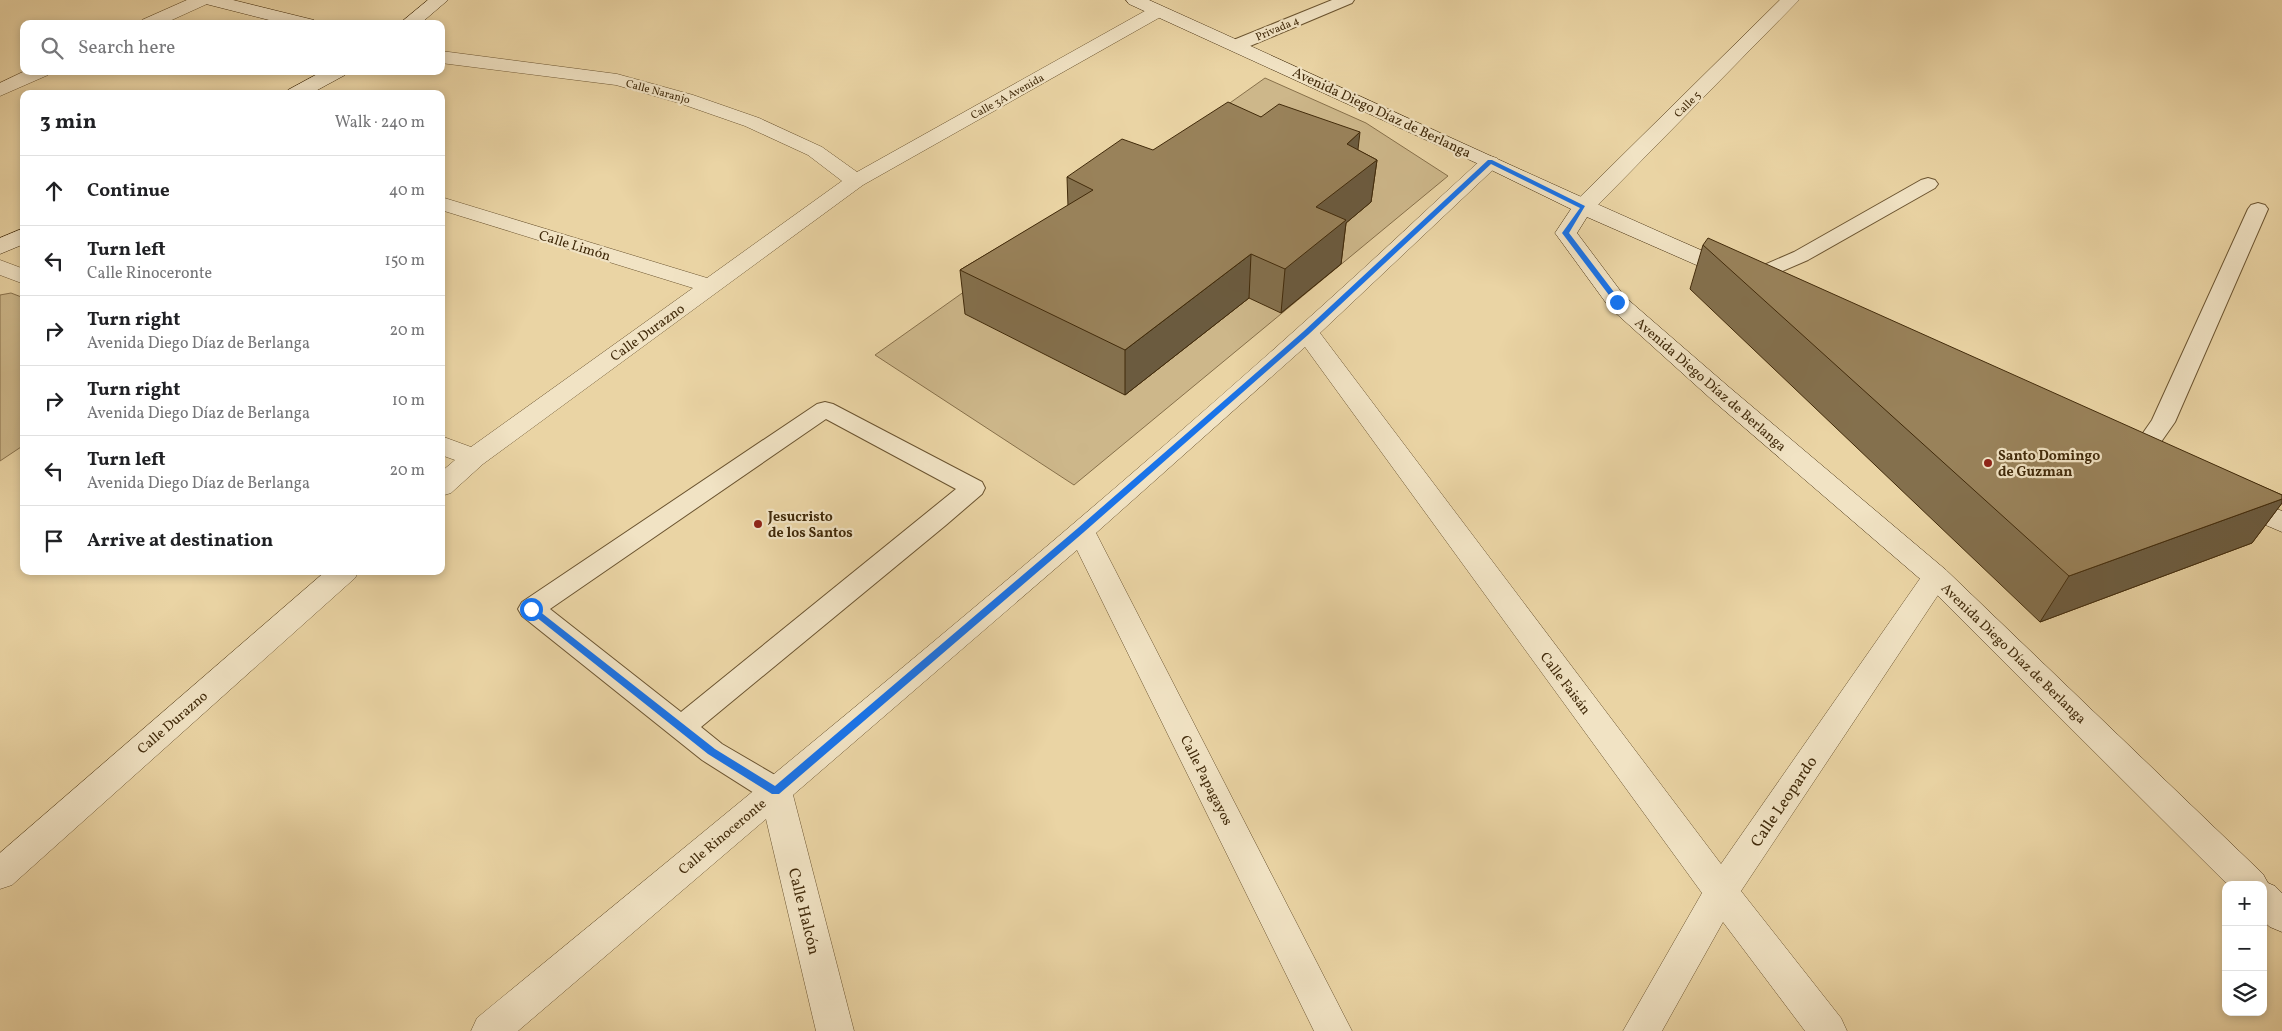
<!DOCTYPE html>
<meta charset="utf-8">
<style>
:root{--surface:#fff;--page:#f6f6f6;--text:#202124;--muted:#757577;--line:#e0e0e0}
body{margin:0;font-family:Vollkorn,serif;background:var(--page);color:var(--text)}
.controls{position:absolute;right:15px;bottom:15px;display:grid;overflow:hidden;border-radius:10px;box-shadow:0 2px 8px #0003}
.controls button{width:45px;height:45px;display:grid;place-items:center;padding:0;border:0;border-bottom:1px solid var(--line);background:var(--surface);color:var(--text);font:25px sans-serif}
.stop{position:absolute;width:15px;height:15px;margin:-11px;border:4px solid #1a73e8;border-radius:50%;background:#fff}
.stop.end{background:#1a73e8;border-color:#fff;box-shadow:0 1px 5px #0008}
.list{margin:0;padding:0;list-style:none}
h2{display:flex;justify-content:space-between;align-items:center;height:65px;margin:0;padding:0 20px;font-size:21px}
h2 small{font-size:16px;font-weight:400;color:var(--muted)}
.list li{display:grid;grid-template-columns:32px 1fr auto;gap:15px;align-items:center;box-sizing:border-box;height:70px;padding:0 20px;border-top:1px solid var(--line)}
.list b{display:block;font-size:19px;white-space:nowrap}
.list p{margin:0;font-size:16px;white-space:nowrap;color:var(--muted)}
.list em{font-size:16px;font-style:normal;color:var(--muted)}
.icon{flex:none;width:28px;height:28px;fill:none;stroke:currentColor;stroke-width:2;stroke-linecap:round;stroke-linejoin:round}
.map{position:relative;flex:none;width:2282px;height:1031px;overflow:hidden}
.search{position:absolute;background:var(--surface);box-shadow:0 2px 8px #0003;left:20px;top:20px;width:425px;height:55px;display:flex;align-items:center;gap:12px;box-sizing:border-box;padding:0 18px;border-radius:10px;color:var(--muted);font-size:19px}
.panel{position:absolute;background:var(--surface);box-shadow:0 2px 8px #0003;left:20px;top:90px;width:425px;height:485px;border-radius:10px}
.map>svg:first-child{display:block}
</style>
<div class="map">
<svg width="2282" height="1031" viewBox="0 0 2282 1031">
<rect width="100%" height="100%" fill="#ead4a4"/>
<filter id="stains"><feTurbulence type="fractalNoise" baseFrequency=".004" numOctaves="4"/><feColorMatrix values="0 0 0 0 .2 0 0 0 0 .09 0 0 0 0 .02 0 0 0 .5 -.17"/></filter>
<radialGradient id="worn" r=".72"><stop offset=".6" stop-color="#630" stop-opacity="0"/><stop offset="1" stop-color="#630" stop-opacity=".3"/></radialGradient>
<path fill="#cdb78a" stroke="#87704a" d="M1265,78L1366,123L1448,176L1074,485L875,355Z
M11,293L24,298V445L0,461V295Z"/>
<g fill="none" stroke-linecap="round" stroke-linejoin="round">
<g stroke="#6b5430" stroke-width="2">
<path id="lane" d="M1332,0H1354L1352,3L1243,49H1231L1229,45L1231,41Z
M1928,178L1935,180L1938,184L1935,188L1808,260L1755,283L1748,285L1741,283L1738,279L1741,275L1794,252L1921,180Z
M2258,203L2265,205L2268,209L2175,422L2147,462L2139,464L2131,462L2127,456L2152,420L2248,209L2251,205Z
M825,402L833,404L982,482L985,488L982,494L946,525L701,727L722,744L787,782L791,791L787,800L776,803L765,800L702,760L522,616L518,609L522,602L817,404ZM826,419L956,489L681,712L550,609Z"/>
</g>
<g stroke="#6b5430" stroke-width="1">
<path id="street" d="M187,0H210L207,4L163,24H139L142,20Z
M1780,0H1799L1591,212L1583,213L1575,212L1572,207L1575,202Z
M1158,6L1164,7L1167,11L1164,15L863,185L483,464L451,493L441,496V472L455,460L441,455V436L471,447L693,288L441,210V197L707,278L842,181L808,155L745,126L679,103L616,85L441,63V51L617,74L693,95L759,118L822,147L857,172L1152,7Z
M25,71H50L48,75L0,96V83Z
M1490,156L1497,158L1500,162L1497,166L1320,333L1721,864L1926,570L1936,567L1946,570L1950,577L1741,891L1841,1018L1847,1031H1805L1723,922L1662,1031H1623L1702,893L1305,347L1096,533L1352,1031H1314L1077,550L793,795L854,1031H816L766,819L518,1031H471L477,1018C761,784 1048,553 1321,307C1376,258 1429,207 1483,158Z
M0,260L24,269V284L0,275Z
M326,571H359L355,578L12,885L0,889V853Z"/>
</g>
<g stroke="#412a0a" stroke-width="1">
<path id="secondary" d="M203,0H233L314,20L317,24H285L206,4Z
M428,0H448L420,24H399Z
M1126,0H1149C1347,89 1543,182 1742,268L1745,273L1742,278L1734,280L1726,278L1587,217L1577,233L1625,297L1729,387L1946,570L2263,874L2268,883L2275,886L2282,893V932L2270,927L2263,921V885H2228L1926,584L1711,399L1609,307L1555,233L1571,209L1483,166L1129,4Z
M323,71H347L345,75L310,94H286L288,90Z
M24,228V244L0,254V238Z
M2238,493L2282,511V532L2228,509L2224,502L2228,495Z"/>
</g>
<use href="#lane" fill="#f1e3c4" fill-rule="evenodd"/>
<use href="#street" fill="#f1e3c4" fill-rule="evenodd"/>
<use href="#secondary" fill="#f1e3c4" fill-rule="evenodd"/>
</g>
<path fill="#84704d" stroke="#412a0a" d="M1261,117L1358,150L1377,160L1371,202L1346,223L1341,264L1281,313L1249,298L1125,395L965,314L960,270L1068,206L1067,177Z
M1703,245L2282,495V503L2252,543L2040,622L1690,289Z"/>
<path fill="#6b5b3f" stroke="#412a0a" d="M1360,132L1355,175L1377,160L1371,202L1346,223L1341,264L1281,313L1285,269L1347,144Z
M1251,254L1249,298L1125,395V350Z
M2282,499V503L2252,543L2040,622L2069,576Z"/>
<path fill="#99825a" stroke="#412a0a" d="M1228,102L1261,117L1279,104L1360,132L1347,144L1377,160L1316,207L1346,220L1285,269L1251,254L1125,350L960,270L1093,190L1067,177L1122,139L1153,150Z
M1708,238L2282,495V499L2069,576L1703,245Z"/>
<path fill="#1a73e8" d="M1488,160H1492L1585,206L1569,233L1620,300V303H1615L1562,233L1580,208L1491,164L1309,334L1084,532L779,794H772L708,754L526,609L528,607H534L715,749L775,786L1078,528L1304,331Z"/>
<g fill="#8f2418" stroke="#f1e3c4" stroke-width="2">
<circle cx="1988" cy="463" r="5"/>
<circle cx="758" cy="524" r="5"/>
</g>
<g text-anchor="middle" stroke-width="4.5" stroke-linejoin="round" paint-order="stroke">
<g font-size="11" fill="#412a0a" stroke="#f1e3c4">
<text transform="translate(1277 28) rotate(-23)" y="4">Privada 4</text>
<text transform="translate(658 91) rotate(15)" y="4">Calle Naranjo</text>
<text transform="translate(1007 96) rotate(-29)" y="4">Calle 3A Avenida</text>
<text transform="translate(1687 104) rotate(-45)" y="4">Calle 5</text>
</g>
<g font-size="14" fill="#412a0a" stroke="#f1e3c4">
<text transform="translate(1382 112) rotate(25)" y="5">Avenida Diego Díaz de Berlanga</text>
<text transform="translate(575 245) rotate(17)" y="5">Calle Limón</text>
<text transform="translate(647 332) rotate(-36)" y="5">Calle Durazno</text>
<text transform="translate(1711 384) rotate(41)" y="5">Avenida Diego Díaz de Berlanga</text>
<text transform="translate(2014 653) rotate(44)" y="5">Avenida Diego Díaz de Berlanga</text>
<text transform="translate(1566 683) rotate(53)" y="5">Calle Faisán</text>
<text transform="translate(172 722) rotate(-41)" y="5">Calle Durazno</text>
<text transform="translate(1207 780) rotate(63)" y="5">Calle Papagayos</text>
<text transform="translate(722 836) rotate(-40)" y="5">Calle Rinoceronte</text>
</g>
<g font-size="14" font-weight="bold" fill="#412a0a" stroke="#f1e3c4" text-anchor="start">
<text x="1998" y="460">Santo Domingo<tspan x="1998" dy="16">de Guzman</tspan></text>
<text x="768" y="521">Jesucristo<tspan x="768" dy="16">de los Santos</tspan></text>
</g>
<g font-size="16" fill="#412a0a" stroke="#f1e3c4">
<text transform="translate(1783 801) rotate(-56)" y="6">Calle Leopardo</text>
<text transform="translate(805 911) rotate(76)" y="6">Calle Halcón</text>
</g>
</g>
<rect width="100%" height="100%" filter="url(#stains)"/>
<rect width="100%" height="100%" fill="url(#worn)"/>
</svg>
<div class="controls">
<button>+</button>
<button>−</button>
<button><svg class="icon" aria-label="layers" viewBox="0 0 24 24"><path d="M12 4l9 5-9 5-9-5zM3 14l9 5 9-5"/></svg></button>
</div>
<div class="stop" style="left:531px;top:609px"></div>
<div class="stop end" style="left:1617px;top:302px"></div>
<div class="search"><svg class="icon" aria-label="search" viewBox="0 0 24 24"><circle cx="10" cy="10" r="6"/><path d="M15 15l6 6"/></svg>Search here</div>
<section class="panel">
<h2>3 min<small>Walk · 240 m</small></h2>
<ul class="list">
<li><svg class="icon" aria-label="ahead" viewBox="0 0 24 24"><path d="M12 20V5M6 11l6-6 6 6"/></svg><div><b>Continue</b></div><em>40 m</em></li>
<li><svg class="icon" aria-label="left" viewBox="0 0 24 24"><path d="M17 20v-9H6M10 6l-5 5 5 5"/></svg><div><b>Turn left</b><p>Calle Rinoceronte</p></div><em>150 m</em></li>
<li><svg class="icon" aria-label="right" viewBox="0 0 24 24"><path d="M7 20v-9h11M14 6l5 5-5 5"/></svg><div><b>Turn right</b><p>Avenida Diego Díaz de Berlanga</p></div><em>20 m</em></li>
<li><svg class="icon" aria-label="right" viewBox="0 0 24 24"><path d="M7 20v-9h11M14 6l5 5-5 5"/></svg><div><b>Turn right</b><p>Avenida Diego Díaz de Berlanga</p></div><em>10 m</em></li>
<li><svg class="icon" aria-label="left" viewBox="0 0 24 24"><path d="M17 20v-9H6M10 6l-5 5 5 5"/></svg><div><b>Turn left</b><p>Avenida Diego Díaz de Berlanga</p></div><em>20 m</em></li>
<li><svg class="icon" aria-label="arrive" viewBox="0 0 24 24"><path d="M6 21V4h12l-3 4 3 4H6"/></svg><div><b>Arrive at destination</b></div></li>
</ul>
</section>
</div>
